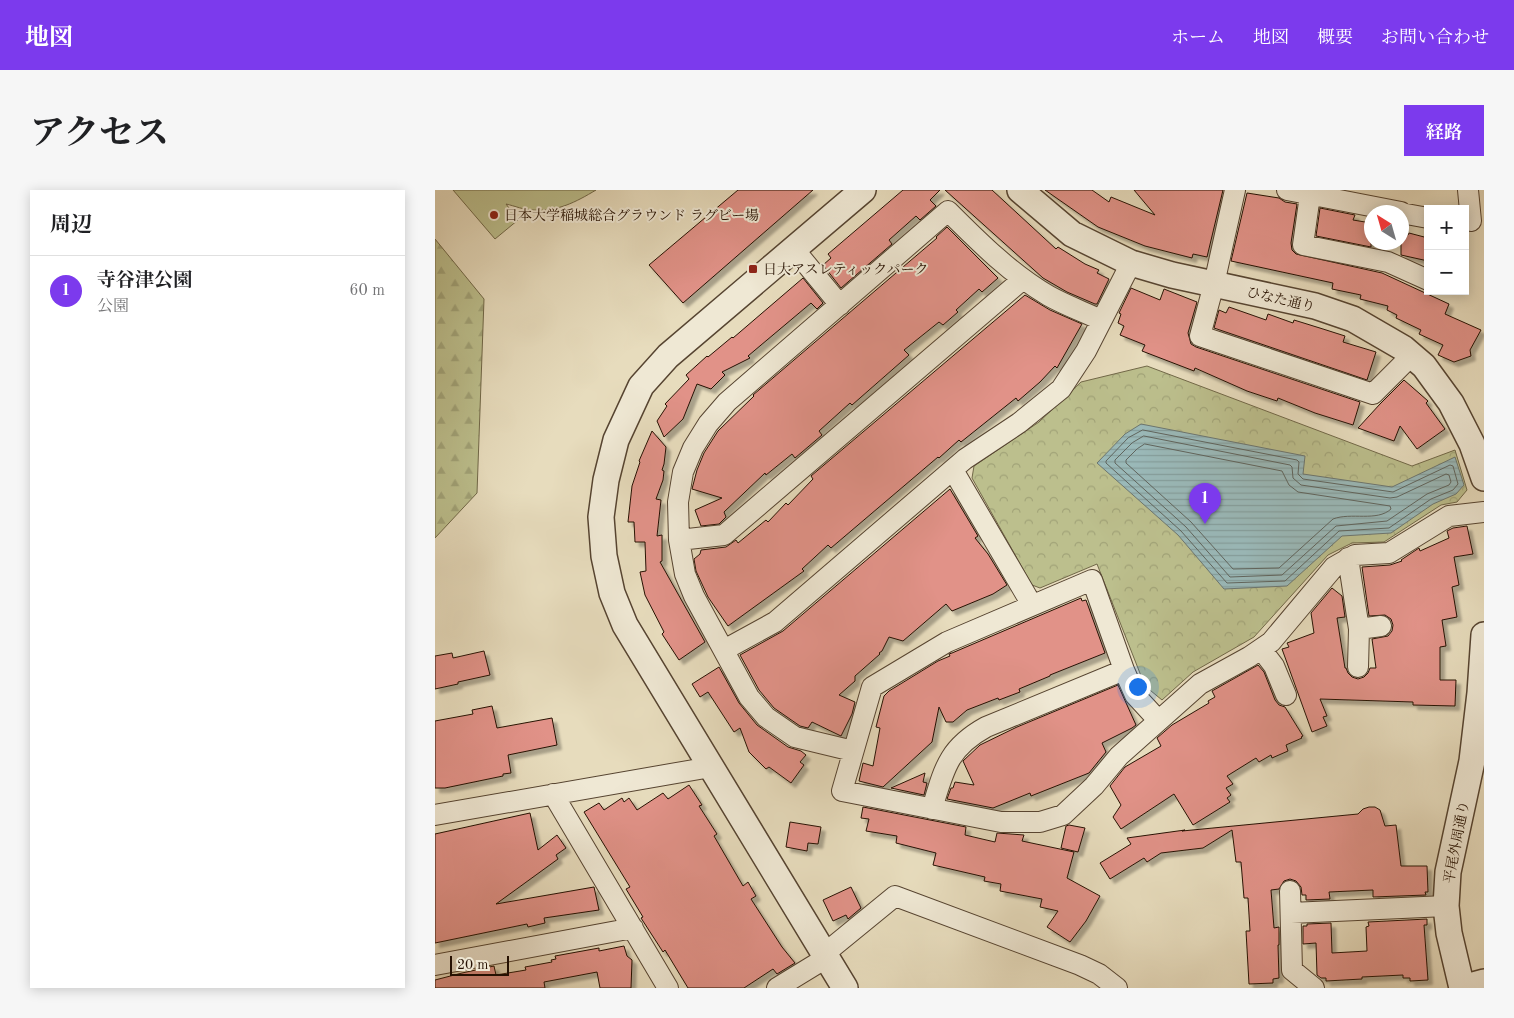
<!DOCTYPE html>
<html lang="ja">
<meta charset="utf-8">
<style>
:root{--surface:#fff;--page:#f6f6f6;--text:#202124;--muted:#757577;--line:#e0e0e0;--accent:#7c3aed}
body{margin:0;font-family:"Old Standard TT","Noto Serif JP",serif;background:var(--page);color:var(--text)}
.controls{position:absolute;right:15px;top:15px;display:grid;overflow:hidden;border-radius:0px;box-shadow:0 2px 12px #0003}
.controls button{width:45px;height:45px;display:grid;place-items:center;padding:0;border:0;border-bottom:1px solid var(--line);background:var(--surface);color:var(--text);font:25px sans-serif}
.compass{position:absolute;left:929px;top:15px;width:45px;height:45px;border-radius:50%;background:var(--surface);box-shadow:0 2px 12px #0003;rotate:323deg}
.scale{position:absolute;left:15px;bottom:12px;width:59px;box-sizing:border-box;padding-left:5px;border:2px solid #261102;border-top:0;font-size:14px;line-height:18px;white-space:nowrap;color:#261102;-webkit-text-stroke:4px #efe8d4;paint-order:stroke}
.you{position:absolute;left:702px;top:496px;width:18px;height:18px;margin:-12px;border:4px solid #fff;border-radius:50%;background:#1a73e8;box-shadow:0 0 0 8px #1a73e833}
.badge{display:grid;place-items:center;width:32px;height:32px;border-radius:50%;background:var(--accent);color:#fff;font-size:16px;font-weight:700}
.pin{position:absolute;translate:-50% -41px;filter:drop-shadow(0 1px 2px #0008)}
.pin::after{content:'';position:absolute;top:26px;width:18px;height:15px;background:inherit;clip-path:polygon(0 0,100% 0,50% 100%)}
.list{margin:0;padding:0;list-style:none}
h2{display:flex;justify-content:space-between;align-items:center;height:65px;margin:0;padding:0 20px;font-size:21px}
h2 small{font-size:16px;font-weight:400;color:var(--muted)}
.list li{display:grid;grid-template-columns:32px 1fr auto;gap:15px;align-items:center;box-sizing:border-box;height:70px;padding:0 20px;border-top:1px solid var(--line)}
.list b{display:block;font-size:19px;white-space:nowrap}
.list p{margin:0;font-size:16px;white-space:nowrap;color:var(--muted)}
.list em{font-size:16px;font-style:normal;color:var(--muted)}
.map{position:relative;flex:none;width:1049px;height:798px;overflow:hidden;border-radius:0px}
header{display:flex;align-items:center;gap:30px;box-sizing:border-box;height:70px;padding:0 25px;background:var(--accent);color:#fff}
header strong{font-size:24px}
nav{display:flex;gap:28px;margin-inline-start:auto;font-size:18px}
.intro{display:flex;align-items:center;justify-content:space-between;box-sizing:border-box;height:120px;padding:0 30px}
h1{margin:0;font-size:35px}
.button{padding:12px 22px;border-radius:0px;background:var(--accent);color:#fff;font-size:18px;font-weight:700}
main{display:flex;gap:30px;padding:0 30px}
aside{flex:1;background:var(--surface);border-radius:0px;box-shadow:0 2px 12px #0003}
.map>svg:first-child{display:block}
</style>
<header>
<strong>地図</strong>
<nav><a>ホーム</a><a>地図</a><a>概要</a><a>お問い合わせ</a></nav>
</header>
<div class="intro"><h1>アクセス</h1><a class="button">経路</a></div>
<main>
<aside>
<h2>周辺<small></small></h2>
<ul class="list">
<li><span class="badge">1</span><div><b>寺谷津公園</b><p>公園</p></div><em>60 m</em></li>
</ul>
</aside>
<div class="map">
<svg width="1049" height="798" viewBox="0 0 1049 798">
<defs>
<pattern id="forest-firs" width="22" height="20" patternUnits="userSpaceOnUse" patternTransform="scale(1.25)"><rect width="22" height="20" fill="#bcbf8d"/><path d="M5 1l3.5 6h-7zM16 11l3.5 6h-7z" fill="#a1a378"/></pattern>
<pattern id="park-crowns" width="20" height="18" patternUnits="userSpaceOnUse" patternTransform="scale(1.25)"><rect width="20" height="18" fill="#bcbf8d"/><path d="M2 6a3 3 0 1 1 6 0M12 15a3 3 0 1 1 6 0" fill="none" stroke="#a1a378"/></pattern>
<pattern id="water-rules" width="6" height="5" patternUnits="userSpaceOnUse" patternTransform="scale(1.25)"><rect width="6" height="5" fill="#9ab9b9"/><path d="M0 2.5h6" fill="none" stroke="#859e9d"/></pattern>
<filter id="shadow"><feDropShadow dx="4.5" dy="4.5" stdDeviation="1" flood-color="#0004"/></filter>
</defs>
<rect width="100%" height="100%" fill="#e7dcbd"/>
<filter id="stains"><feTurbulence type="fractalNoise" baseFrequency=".004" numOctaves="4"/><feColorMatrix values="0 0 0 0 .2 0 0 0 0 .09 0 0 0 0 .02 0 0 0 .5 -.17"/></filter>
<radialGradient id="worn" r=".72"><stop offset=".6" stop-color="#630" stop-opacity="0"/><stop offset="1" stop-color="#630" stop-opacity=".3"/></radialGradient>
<path fill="url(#forest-firs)" stroke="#716848" d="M0,49L49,109L42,303L0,348Z"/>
<path fill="url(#park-crowns)" stroke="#716848" d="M712,176L977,276L1020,260L1032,300L1022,312L1006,315L949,352L917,353L893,365L819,447L758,482L727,510L710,496L662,374L605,398L597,395L537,288L539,276L604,232L646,192Z"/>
<path fill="#bcbf8d" stroke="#716848" d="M18,0H161C141,12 122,22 98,20C89,20 80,16 71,14L83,30L60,49Z"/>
<path fill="url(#water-rules)" stroke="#6c7670" d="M706,234L870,266L868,284L957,297L1020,267L1029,295L1021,304L998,314L956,343L907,346L852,396L789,399L743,345L662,273L690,244Z"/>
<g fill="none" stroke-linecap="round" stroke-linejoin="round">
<path stroke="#60655e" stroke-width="1" d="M708,240L862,270L864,272L863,284L868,289L958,302L1015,275L1018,276L1023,294L1018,300L996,309L954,338L904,341L850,391L792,393L746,341L671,273V271L693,248Z
M709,246L855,275L857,277L858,288L866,295L955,308L962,307L1011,284L1014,285L1016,292L1014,295L992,304L952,331L901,336L847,385L795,387L751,337L680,273V270L697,253Z
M710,254L847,281L854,295L863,302L955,316L956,319C942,332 916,322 898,329L844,378L798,379L756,332L691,273V270L702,259Z"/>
</g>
<path fill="#e19288" stroke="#261102" filter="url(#shadow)" d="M303,0H378L248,113L214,75Z
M468,0H505L495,10L501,16L485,30L481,26L454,50L457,54L406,98L388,75L396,68L393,64Z
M510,0H557L621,59L623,57L650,74L664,80L662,83L674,89L662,114H660L632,102L608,88Z
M610,0H657L674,12L676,7L720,25L699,0H788L772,67L758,64L757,68L710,56L663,37Z
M812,3L844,8L850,12L862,14L856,53L857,60L861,64L947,83L1014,114L1010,124L1046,140L1035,160L1036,166L1019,172L1003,165L1008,155L984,144L986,140L961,128L962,125L952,120L953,116L925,109L926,105L897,99L898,93L796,71Z
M885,18L920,25L918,30L936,33V57L881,46Z
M512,37L563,88L547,102L544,99L521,120L523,122L508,135L504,132L469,160L474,165L417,215L415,213L384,241L387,245L360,268L357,264L331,285L330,283L289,322L291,327L284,334L266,336L260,320L287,308L257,299L262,280L269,263L283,241L319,206L318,205L502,48L501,47Z
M974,43L993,48V71L966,65V44L973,45Z
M368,88L388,113L382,119L376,113L313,166L315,168L287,182L290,185L276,199L262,194L248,229L229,247L222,231L232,216L230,214L254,189L251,185L272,166L273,167L297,147L298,148Z
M696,98L725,110L729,99L762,112L753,143L756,154L761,157L925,212L918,235L880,223L843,208L842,211L812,201L760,178L759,181L707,161L710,155L685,145L689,136L683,133L686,124L684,123Z
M590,105L615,120L647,134L622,178L620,176L605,192L583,211L581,208L526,252L524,250L504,268L503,267L396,358L393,355L367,379L369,381L293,436L273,407L261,381L259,369L265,364L266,360L291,357L301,350L303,353L331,330L333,332L351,313L353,315L378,289L376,286Z
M794,117L831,130L833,124L858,133L859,130L888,139L910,146L908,152L941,162L932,190L779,138L784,120L791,123Z
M969,190L993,211L991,213L1010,239L982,259L965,236L959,251L923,238L945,214Z
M217,241L231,257L229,274L227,280L229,281L228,290L221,309L226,310L222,346L227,345V371L225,372L270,452L244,470L227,444L229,442L210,405L205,382L211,381L210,352H200L199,332H193L197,296L205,272L204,271Z
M515,299L543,346L540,348L553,364L572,395L558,404L517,421L511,414L468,451L454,447L447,461L444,463L445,464L420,486V491L404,505L420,512L417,524L406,546L377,532L373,538L365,536L339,518L324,500L305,465L348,441Z
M1032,336L1038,364L1019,367L1024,395L1017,397L1022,427L1007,430L1011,456L1005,457V490H1021L1020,516L978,515V512L885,509L892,526L888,527L892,536L877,542L847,459L854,457L852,453L879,443L876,423L897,398L907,406L910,427L902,428L910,478H911L913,483L917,487L923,489L929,487L933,483L935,478H941L937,449L953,446L957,441L958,435L956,429L950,425L934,426L927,377L955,375L967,371L966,370L984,358L985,361L1014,348L1012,341L1018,338Z
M646,408L647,411L651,410L670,463L615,485V486L584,499L585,502L564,510L563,508L532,520L518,532H511L504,517L497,552L448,597L424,591L428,573L438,576L445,538L441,537L449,506L454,501L503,471L515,466L514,464L517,463Z
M49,461L55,485L23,492V494L0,499V466L17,463L18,468Z
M823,475L829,482L840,510L844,515L850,517L868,546L866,547L867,548L851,555L853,561L837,568L836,565L824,572L821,568L792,586L798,594L791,598L796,605L792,608L795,612L758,635L739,604L686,639L678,627L686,615L675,596L690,577L726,556L722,548L737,535L774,513L773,511L780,507L777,501Z
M284,477L304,513L322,535L353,557L366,561L371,565L365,572L369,575L356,593L334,577L331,579L314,562L305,538L299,542L273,502L265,507L257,494Z
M683,495L701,535L697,538L667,553L671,562L654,583L596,606L595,603L558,618L512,609L516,598H518L520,592L539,595L528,571L545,555L582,537Z
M57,516L62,538L117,528L122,555L73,565L76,583L68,584V586L10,598H0V531L38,524L37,520Z
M490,583L488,592L492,593L489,605L456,598Z
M254,595L267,615L264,616L282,644L279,646L308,696L313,692L321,706L316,709L347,757L360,773L342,784L338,779L309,798H253L230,760L228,762L206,728L208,727L191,699L195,697L149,622L164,613L169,620L187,608L189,612L194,608L202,620L228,603L233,609Z
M428,617L531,637L530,645L560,652L562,643L589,645L587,651L639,662L632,688L665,706L651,731L635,752L612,737L623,721L605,717L607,709L565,701L566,694L549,691L550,687L498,675L501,663L461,653L462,646L431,641L434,629L426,628Z
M934,617H940L945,620L950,636L961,635L966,676H992L993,702H990L991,705L938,707V700L894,702L895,709L871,710V705H867L866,697L861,691L855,689L849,691L844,699L836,700L839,738L844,737V755H843L844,788L838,789V793L814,794L811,741H815L813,708H809L806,672H801L797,640L768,658L726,663L712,672L709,668L675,689L665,673L696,654L692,648L750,640L747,641L923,624L928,619Z
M95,623L103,660L122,645L131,658L121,665L123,669L61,714L159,697L164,720L109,728L110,733L93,737L92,734L0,753V644Z
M355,632L386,637L383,654L373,653L372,661L351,657Z
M634,635L650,638L643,662L626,658L631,636Z
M416,697L426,718L413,729L411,725L398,731L388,710Z
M992,729V735H989L993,790L975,791V788H968V785L927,787V789L891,791V788H886L882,785L881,753L868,754V736H872V734L896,733L897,763L932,761L931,737L934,736L933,732Z
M189,756L192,766L197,770L196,798H165L162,782L109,792L110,798H0V790L27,783L59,776L61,785L91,780L90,777L117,772L116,770L121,769L120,766L164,758V761Z"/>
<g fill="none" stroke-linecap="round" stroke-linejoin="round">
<g stroke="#564431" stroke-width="22">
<path id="minor" d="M800,0L779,94L765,146L938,204L977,165
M852,0L966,22
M1033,0L1036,31
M875,5L868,55L953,72L993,90
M966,23L993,28
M358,58L405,115
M518,280L597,415
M244,350L289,345L588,89
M913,368L924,439L923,477
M924,439L946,436
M826,459L839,476L851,505
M289,460L340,432L530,269L584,233L626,199L651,161L696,73
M723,530L700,505L689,480L657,390L512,452L437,497L407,601L566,632H605L628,625L659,596L684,566L765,494L814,467L836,452L899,377L920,365L954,363L1014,326L1049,322
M418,561L360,547L331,527L314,507L259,406L250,384L244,350L243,312L248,282L258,258L273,234L292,212L513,21C544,52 576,84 614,106C630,115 649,122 666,130
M118,604L233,798
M497,619C509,579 513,558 551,537L689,480
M0,625L276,577
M855,701L857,780L879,798
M856,723L1011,716
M389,764L460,706L645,775L664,784L682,798
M0,775L198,738
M342,798L391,768"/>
</g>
<g stroke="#564431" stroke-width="28">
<path id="tertiary" d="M585,0L637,44L696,73L737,85L880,116L918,129L968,158L989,176L1016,213L1037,254L1049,288
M410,798L190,435L177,403L169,366L166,327L171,290L181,250L206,196L233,166L428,0
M1027,798L1014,743L1011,716L1013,682L1037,571L1045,503L1049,445
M1027,798L1049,792"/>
</g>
<use href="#minor" stroke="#efe8d4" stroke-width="20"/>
<use href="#tertiary" stroke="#efe8d4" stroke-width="25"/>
</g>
<g fill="#8f2418" stroke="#efe8d4" stroke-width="2">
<circle cx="59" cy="25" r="5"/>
<rect x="313" y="74" width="10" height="10" rx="2.5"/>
</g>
<g text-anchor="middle" stroke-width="4" stroke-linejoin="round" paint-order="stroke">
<g font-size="14" fill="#261102" stroke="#efe8d4" text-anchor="start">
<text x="69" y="30">日本大学稲城総合グラウンド ラグビー場</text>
<text x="328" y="84">日大アスレティックパーク</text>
</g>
<g font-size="14" fill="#261102" stroke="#efe8d4">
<text transform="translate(846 109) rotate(13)" y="5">ひなた通り</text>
<text transform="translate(1021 652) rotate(-79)" y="5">平尾外周通り</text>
</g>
</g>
<rect width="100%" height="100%" filter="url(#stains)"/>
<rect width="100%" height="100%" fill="url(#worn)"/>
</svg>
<div class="controls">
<button>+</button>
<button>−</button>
</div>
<svg class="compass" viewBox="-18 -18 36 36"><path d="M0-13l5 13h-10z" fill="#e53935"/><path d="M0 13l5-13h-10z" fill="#757577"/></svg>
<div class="scale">20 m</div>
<div class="you"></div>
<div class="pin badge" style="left:770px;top:334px">1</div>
</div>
</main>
